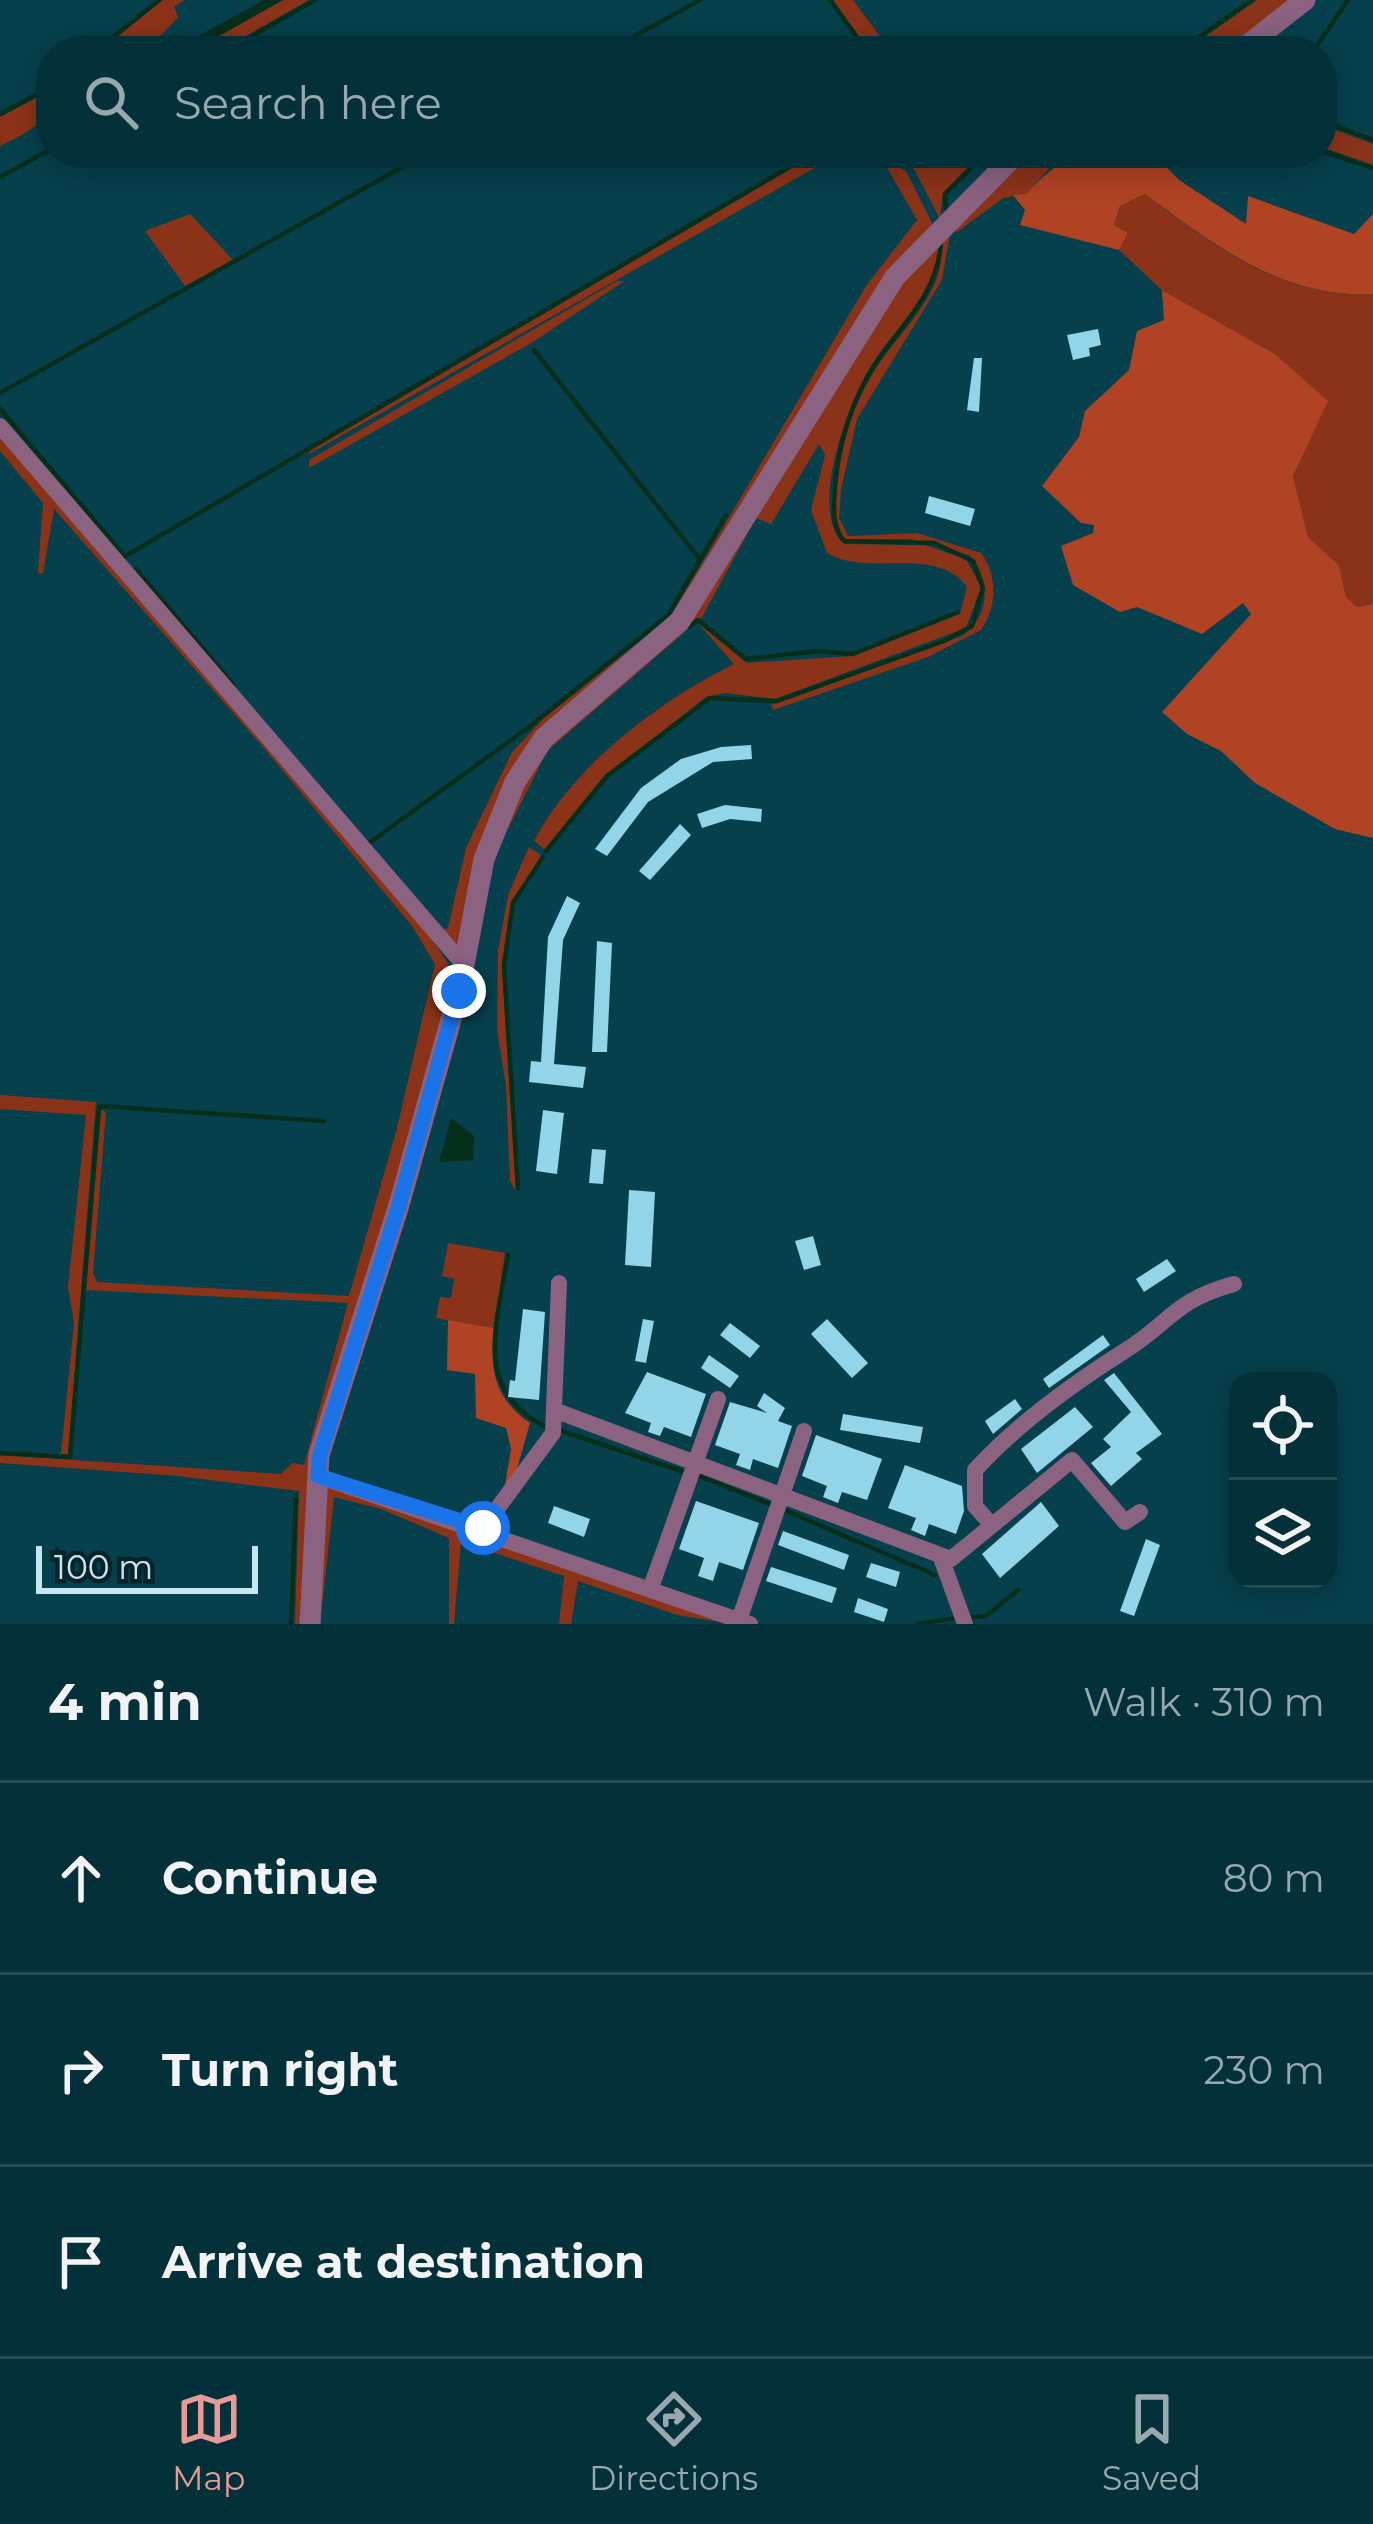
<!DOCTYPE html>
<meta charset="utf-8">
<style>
:root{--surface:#043039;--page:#123c44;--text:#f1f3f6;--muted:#97a9ae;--line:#254b53;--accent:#e69b98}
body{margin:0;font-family:Montserrat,sans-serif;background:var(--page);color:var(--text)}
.controls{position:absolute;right:36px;bottom:36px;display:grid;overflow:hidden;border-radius:24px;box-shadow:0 6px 30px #0003}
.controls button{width:108px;height:108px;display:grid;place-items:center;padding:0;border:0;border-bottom:3px solid var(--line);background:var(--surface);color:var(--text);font:60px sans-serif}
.scale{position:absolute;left:36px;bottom:30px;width:222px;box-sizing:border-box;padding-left:12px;border:6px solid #c6e6f0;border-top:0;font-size:33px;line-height:42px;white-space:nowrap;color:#c6e6f0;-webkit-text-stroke:9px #07242b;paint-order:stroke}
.stop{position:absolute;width:36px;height:36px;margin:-27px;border:9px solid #1a73e8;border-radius:50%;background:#fff}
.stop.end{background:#1a73e8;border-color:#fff;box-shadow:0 3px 12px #0008}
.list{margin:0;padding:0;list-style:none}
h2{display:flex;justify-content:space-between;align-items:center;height:156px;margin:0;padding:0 48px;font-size:51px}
h2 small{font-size:39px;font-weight:400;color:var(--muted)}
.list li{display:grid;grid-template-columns:78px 1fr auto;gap:36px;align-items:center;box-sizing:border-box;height:192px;padding:0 48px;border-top:3px solid var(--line)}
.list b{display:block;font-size:45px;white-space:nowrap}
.list em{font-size:39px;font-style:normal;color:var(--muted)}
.icon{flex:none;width:66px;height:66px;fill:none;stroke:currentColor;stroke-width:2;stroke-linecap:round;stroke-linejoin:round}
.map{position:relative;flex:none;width:1373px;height:1624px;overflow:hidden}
.search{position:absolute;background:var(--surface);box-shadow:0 6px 30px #0003;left:36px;right:36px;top:36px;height:132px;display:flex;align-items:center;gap:30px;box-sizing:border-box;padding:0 42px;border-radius:48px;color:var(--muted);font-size:45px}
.sheet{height:732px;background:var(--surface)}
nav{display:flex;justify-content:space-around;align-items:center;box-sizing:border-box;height:168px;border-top:3px solid var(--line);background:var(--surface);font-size:33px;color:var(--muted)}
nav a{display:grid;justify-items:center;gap:6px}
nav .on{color:var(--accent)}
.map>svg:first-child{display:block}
</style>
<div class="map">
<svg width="1373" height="1624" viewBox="0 0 1373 1624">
<rect width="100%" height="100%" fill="#06404c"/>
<path fill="#8b3319" d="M163,0H184L174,7L178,17C151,48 140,51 99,51Z
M283,0H309L219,51H192Z
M833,0H853L891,51H869Z
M1257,0H1290L1228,51H1028L1079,44L1193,45Z
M51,90C51,123 28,132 0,146V117Z
M1322,125L1373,144V165L1322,147Z
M818,153H841L307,455L311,450Z
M887,153H967L968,167L943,193L940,219L914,169Z
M1025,153H1113L1055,162L1026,194L1003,198L957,232L950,220Z
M882,159L906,171L933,225L687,602L545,731L458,948L441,930L448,928L466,848L512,752L543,719L670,617L866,286L917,220Z
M1145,194C1213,246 1283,299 1373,294V604L1357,607L1346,597L1339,565L1308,537L1293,476L1327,401L1275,354L1162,290L1119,250L1128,233L1114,225L1120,206Z
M190,214L233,260L185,286L145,231Z
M951,229L942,280L857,419L841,490L839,518L848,536L917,533L981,553C998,576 997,606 981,630L928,657L773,710L771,705L962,636C990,617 992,579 969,555L910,539L845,540C833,523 835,507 837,487C841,444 854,401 878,365C903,328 945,293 941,246C936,260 936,275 927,290C911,317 887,339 871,366C849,403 807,510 844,544L925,545L966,559L981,587L966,628L775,699L725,693L706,697L602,779L545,850L534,841C572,767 660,700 734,664L698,623L747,663L852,656L960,614L967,587C935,544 868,578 827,553L811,510L825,455L819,444L771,524L756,518L702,617L547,751L508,829L503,824L533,759L648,658L888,296Z
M617,281H624L533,342L309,468V460Z
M0,431L416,916L448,963L451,989L343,1363L304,1624H295L299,1491L178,1476L0,1463V1455L281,1474L292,1463L304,1465L348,1303L86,1290L101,1110L106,1112L93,1273L97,1282L349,1296L397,1128L435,964L412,926L264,748L54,509L43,573H38L43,503L0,451Z
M529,847L542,856L512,900L502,966L516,1191L510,1181L506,1085L497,1030L498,951L508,895Z
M0,1095L96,1102L68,1455L61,1454L74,1323L68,1287L86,1115L0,1109Z
M448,1243L505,1253L494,1328L436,1318L440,1297L451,1298L454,1279L442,1276Z
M337,1486L732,1624L677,1615L578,1581L571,1624H559L564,1576L461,1542L454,1624H449V1538L381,1509L334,1497L320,1624L324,1488Z"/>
<path fill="#af4323" d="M1152,153L1179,180L1246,224L1248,196L1354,234L1373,214V294C1283,299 1214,245 1145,194L1120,206L1114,225L1128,233L1119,250L1020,225L1025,210L1013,195L1026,194C1071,145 1088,153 1152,153Z
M1162,290L1275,354L1328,401L1293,476L1308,537L1339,565L1346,597L1357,607L1373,604V838L1335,829L1255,783L1221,751L1187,734L1162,712L1251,614L1243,603L1202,634L1137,607L1120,612L1073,585L1061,546L1093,533L1094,525L1081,523L1042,486L1079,437L1085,411L1129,370L1137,331L1164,320Z
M448,1320L494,1328C489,1370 495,1399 530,1423L512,1486L505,1485L511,1449L506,1428L476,1418L475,1374L447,1370Z"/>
<path fill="#052f1a" d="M264,0H283L192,51H171Z
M451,1118L474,1136L473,1160L439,1162Z"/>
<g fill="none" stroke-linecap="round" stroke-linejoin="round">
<path stroke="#052f1a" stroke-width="4.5" d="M830,0L867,51
M96,51L159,0
M226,51L315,0
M608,51L700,0
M1023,51L1079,41L1192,42L1252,0
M1313,51L1348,0
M0,114L51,87
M1322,121L1373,140
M1322,151L1373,168
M0,177L51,149
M946,208L945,194L970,169L974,153
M534,350L698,557
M0,393L427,153
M0,409L123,554
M124,557L813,153
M136,569L233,684
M689,627L698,620L746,659L818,651L853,654L958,612
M369,843L529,727L668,615L726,515
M546,851L607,776L710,698L777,701L944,641L972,626L983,588L973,561L934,543L844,541C831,525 834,506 835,487C838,444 852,399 876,363C903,323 938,293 941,242
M518,1189L504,965L513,903L543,857
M508,1255C497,1325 471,1391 548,1428
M559,1430L684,1472
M0,1453L70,1457L99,1106L324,1121
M699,1476L772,1505
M782,1509L935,1575
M971,1617L986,1616L1018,1590
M291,1624L296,1496
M917,1624L956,1618"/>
</g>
<path fill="#92d5e8" d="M1098,329L1101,345L1089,348L1090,356L1073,360L1067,335Z
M974,358H982L979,412L967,410Z
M929,496L975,509L970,526L925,513Z
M751,745L752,759L713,762L648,802L607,856L595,849L641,788L681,759L721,747Z
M725,805L762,809L761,822L730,819L702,828L697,814Z
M680,824L691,835L650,880L639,871Z
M567,896L580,903L563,940L554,1064L586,1067L583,1088L529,1082L531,1061L541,1062L548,937Z
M597,941L612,943L607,1052H592Z
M543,1110L564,1113L557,1174L536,1171Z
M592,1149L606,1150L603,1184L589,1183Z
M629,1190L655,1192L651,1267L625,1265Z
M813,1236L821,1265L804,1270L795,1241Z
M1167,1259L1176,1271L1144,1292L1136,1279Z
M523,1309L545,1312L539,1400L508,1397L510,1380L515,1381Z
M643,1319L654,1321L646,1363L635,1361Z
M827,1319L868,1363L852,1378L811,1334Z
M730,1323L760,1346L750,1358L720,1335Z
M1103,1335L1110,1345L1049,1388L1043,1379Z
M709,1355L739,1376L730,1388L701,1368Z
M647,1372L706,1394L691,1437L664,1427L660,1436L648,1432L651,1423L625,1413Z
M1114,1373L1162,1434L1136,1453L1142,1459L1111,1486L1091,1463L1111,1447L1103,1439L1131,1412L1104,1380Z
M764,1393L785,1408L778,1421L792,1426L778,1468L753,1459L750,1470L736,1465L740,1454L715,1445L730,1402L767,1413L757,1406Z
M1015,1399L1022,1409L993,1434L985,1421Z
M1075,1407L1093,1427L1037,1473L1021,1449Z
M843,1414L923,1427L920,1443L840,1430Z
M816,1435L882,1459L867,1500L842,1492L838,1503L823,1497L827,1486L802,1476Z
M905,1465L962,1486L964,1511L956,1534L929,1524L925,1536L911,1530L916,1518L888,1508Z
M696,1501L759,1523L743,1570L719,1562L713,1581L698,1576L704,1558L679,1549Z
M1041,1502L1059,1526L1000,1578L982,1554Z
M554,1506L590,1519L584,1537L548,1523Z
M783,1531L849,1555L844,1570L778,1545Z
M1146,1539L1160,1545L1134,1616L1120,1611Z
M871,1563L900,1572L896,1587L866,1577Z
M771,1567L837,1588L832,1603L766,1581Z
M858,1598L888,1609L884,1622L854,1612Z"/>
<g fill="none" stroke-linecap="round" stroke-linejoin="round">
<path stroke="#8b6280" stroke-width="16" d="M0,426L464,965
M554,1410L940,1555L965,1624
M318,1476L750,1624
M989,1522L975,1506V1470C1017,1424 1071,1385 1123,1352C1169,1324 1174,1300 1234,1284
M483,1528L553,1433L559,1283
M940,1555L951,1559L1072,1460L1125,1522L1140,1512
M650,1590L718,1399
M739,1620L804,1431"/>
<path stroke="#8b6280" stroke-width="21" d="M1240,51L1305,0
M310,1624L319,1455L399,1205L459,991L484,859L515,782L544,738L680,621L895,277L1017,153"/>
</g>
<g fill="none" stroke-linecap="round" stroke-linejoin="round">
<path stroke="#1a73e8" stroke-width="15" d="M459,991L399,1205L320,1455L318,1476L483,1528"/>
</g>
</svg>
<div class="controls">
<button><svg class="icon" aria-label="locate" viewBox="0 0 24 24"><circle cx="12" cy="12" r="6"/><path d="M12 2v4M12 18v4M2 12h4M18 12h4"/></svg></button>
<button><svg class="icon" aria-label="layers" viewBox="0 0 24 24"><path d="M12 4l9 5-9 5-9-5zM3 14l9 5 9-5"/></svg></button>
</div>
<div class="scale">100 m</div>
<div class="stop" style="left:483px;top:1528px"></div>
<div class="stop end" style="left:459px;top:991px"></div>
<div class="search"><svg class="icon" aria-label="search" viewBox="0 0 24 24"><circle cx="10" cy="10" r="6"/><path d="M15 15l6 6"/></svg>Search here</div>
</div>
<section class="sheet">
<h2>4 min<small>Walk · 310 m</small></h2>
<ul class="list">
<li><svg class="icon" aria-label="ahead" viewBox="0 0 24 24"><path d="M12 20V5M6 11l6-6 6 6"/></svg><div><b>Continue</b></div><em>80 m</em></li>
<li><svg class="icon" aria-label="right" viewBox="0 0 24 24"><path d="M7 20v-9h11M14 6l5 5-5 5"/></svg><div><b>Turn right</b></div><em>230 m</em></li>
<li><svg class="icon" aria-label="arrive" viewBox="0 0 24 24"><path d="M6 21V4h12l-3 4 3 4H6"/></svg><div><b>Arrive at destination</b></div></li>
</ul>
</section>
<nav>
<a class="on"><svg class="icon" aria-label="map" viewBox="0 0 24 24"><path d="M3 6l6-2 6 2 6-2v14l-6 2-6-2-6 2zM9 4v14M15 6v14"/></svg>Map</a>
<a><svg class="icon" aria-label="directions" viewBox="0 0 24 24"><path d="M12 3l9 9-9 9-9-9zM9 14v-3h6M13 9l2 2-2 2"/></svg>Directions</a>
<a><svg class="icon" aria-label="saved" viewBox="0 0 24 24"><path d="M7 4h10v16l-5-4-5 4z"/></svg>Saved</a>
</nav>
